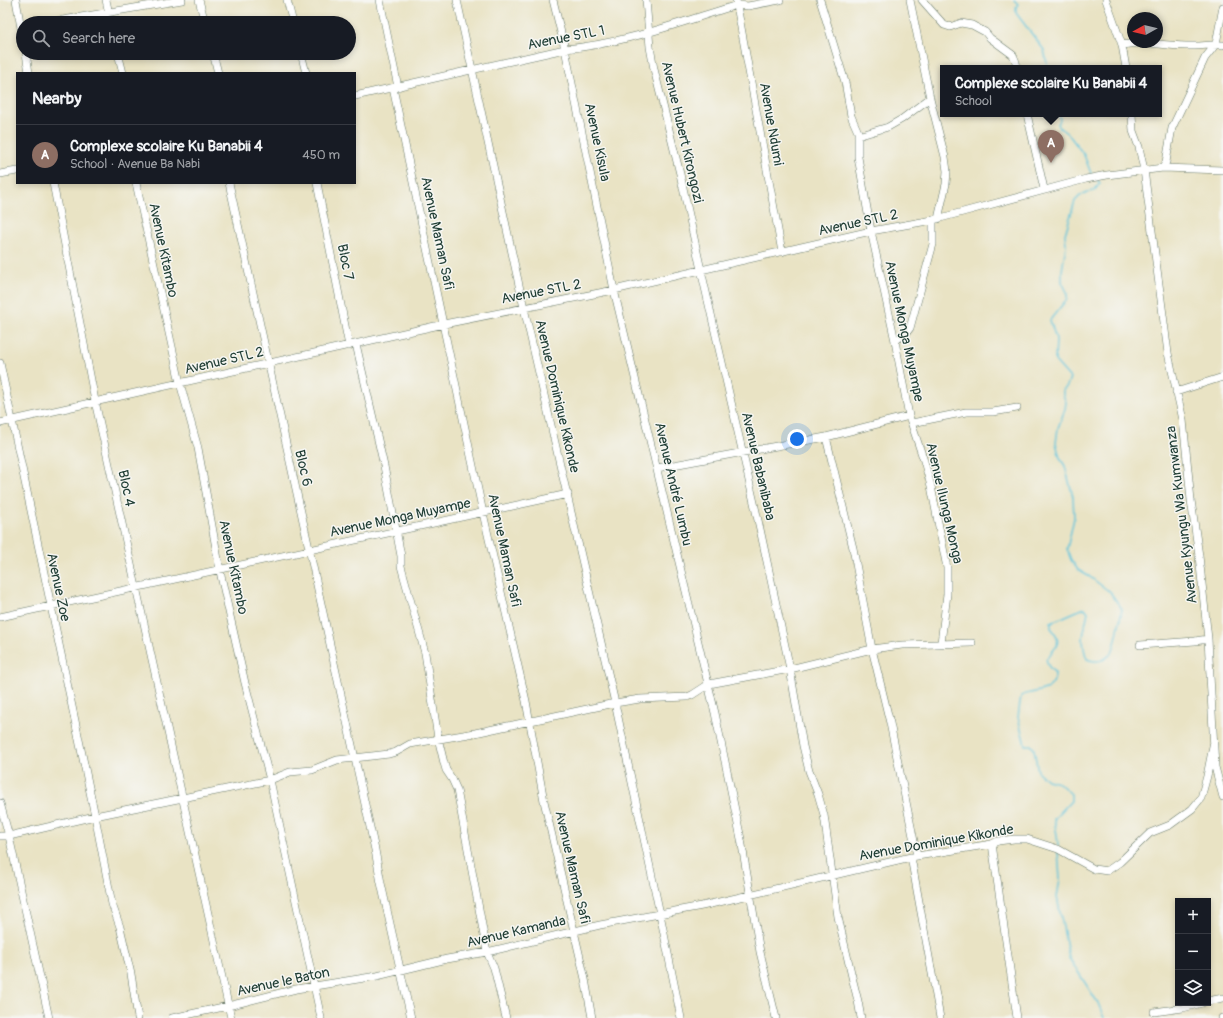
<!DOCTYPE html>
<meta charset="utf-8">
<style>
:root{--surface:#171b24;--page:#242831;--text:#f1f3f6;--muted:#9ea1a6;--line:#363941;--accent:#d690ce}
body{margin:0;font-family:Pangolin,sans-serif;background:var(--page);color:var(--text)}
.controls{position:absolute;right:12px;bottom:12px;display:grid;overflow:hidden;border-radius:0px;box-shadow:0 2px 6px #0003}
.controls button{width:36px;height:36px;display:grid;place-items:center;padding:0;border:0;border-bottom:1px solid var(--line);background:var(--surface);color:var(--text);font:20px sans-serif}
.compass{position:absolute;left:1127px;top:12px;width:36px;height:36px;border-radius:50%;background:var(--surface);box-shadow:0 2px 6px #0003;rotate:262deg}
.you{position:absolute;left:797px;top:439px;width:14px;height:14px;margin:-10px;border:3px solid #fff;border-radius:50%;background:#1a73e8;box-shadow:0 0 0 6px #1a73e833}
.badge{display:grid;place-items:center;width:26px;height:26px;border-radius:50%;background:var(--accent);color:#fff;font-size:13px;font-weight:700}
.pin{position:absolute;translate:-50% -33px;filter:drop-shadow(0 1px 2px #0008)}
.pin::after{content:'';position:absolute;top:21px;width:14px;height:12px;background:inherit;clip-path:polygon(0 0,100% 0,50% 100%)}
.popup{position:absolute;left:940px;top:65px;width:222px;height:52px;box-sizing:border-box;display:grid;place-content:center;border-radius:0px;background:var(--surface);filter:drop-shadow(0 1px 3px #0005);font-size:13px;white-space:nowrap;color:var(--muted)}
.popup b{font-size:15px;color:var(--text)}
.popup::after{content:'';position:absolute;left:50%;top:100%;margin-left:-8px;border:8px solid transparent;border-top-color:var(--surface)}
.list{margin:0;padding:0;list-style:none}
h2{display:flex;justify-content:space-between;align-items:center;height:52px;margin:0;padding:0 16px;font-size:17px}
h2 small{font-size:13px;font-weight:400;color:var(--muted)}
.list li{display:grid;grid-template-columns:26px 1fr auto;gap:12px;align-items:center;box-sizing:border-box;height:60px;padding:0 16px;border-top:1px solid var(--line)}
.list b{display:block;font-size:15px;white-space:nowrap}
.list p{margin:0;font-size:13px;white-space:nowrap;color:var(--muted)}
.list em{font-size:13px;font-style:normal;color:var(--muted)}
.icon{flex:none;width:22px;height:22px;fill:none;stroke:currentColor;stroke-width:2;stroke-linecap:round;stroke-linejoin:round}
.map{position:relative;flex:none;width:1223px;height:1018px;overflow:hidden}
.search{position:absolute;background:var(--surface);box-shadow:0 2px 6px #0003;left:16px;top:16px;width:340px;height:44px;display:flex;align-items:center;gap:10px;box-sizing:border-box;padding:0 14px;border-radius:22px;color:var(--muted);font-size:15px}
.panel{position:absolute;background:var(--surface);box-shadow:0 2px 6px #0003;left:16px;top:72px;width:340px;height:112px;border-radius:0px}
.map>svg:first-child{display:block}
</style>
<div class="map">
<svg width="1223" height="1018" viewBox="0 0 1223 1018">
<rect width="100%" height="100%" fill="#f6f6f2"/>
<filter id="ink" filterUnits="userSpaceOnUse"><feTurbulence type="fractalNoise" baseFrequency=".025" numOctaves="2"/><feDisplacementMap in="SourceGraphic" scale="8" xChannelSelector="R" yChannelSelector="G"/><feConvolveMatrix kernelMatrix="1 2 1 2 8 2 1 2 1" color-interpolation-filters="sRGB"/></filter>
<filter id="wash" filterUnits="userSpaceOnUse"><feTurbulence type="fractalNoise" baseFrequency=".012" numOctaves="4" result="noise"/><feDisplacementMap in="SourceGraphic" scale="16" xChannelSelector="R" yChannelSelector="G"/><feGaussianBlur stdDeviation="0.9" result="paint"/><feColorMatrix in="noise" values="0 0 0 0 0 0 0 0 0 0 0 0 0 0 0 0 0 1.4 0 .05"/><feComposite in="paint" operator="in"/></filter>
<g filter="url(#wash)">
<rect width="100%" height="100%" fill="#e9e3c4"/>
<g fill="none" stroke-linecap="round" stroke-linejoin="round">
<path stroke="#5ec4dc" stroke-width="1.5" d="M1014,0L1018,4L1016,7V13L1044,50L1048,68
M1059,114L1060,120L1058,124L1060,128L1069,135L1084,155L1092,176
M1058,846L1057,835L1054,819L1071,801V794L1059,783L1047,780L1038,772L1034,749L1031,745H1025L1018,717L1021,696C1035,689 1055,695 1055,673L1049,667L1046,659C1057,647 1063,641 1051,628V622C1063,618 1073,612 1085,608L1088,612C1084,631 1080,640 1087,659C1096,663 1106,661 1112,652C1116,646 1120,618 1122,609L1110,592L1090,577L1078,570L1071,560L1067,549L1074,518L1073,497L1065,466L1060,458L1056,443L1058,428L1065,409L1066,402L1063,395V390L1067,386L1070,378L1055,361L1056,339L1050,320L1067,299V292L1062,282V271L1066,245L1065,234L1075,201L1080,196L1087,192L1094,191L1100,183L1097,180
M1058,852L1060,879L1057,897L1069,958L1098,1003L1104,1018"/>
</g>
</g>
<g filter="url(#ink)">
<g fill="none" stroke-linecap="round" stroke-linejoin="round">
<g stroke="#676" stroke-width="8">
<path id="street" d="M16,0L23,39
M106,0L111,23
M199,0L205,23
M287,0L293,23
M380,0L398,87
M457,0L524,308L615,703L660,914L681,1018
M553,0L565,49L614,290L715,713L741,839L760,952L776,1018
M646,0L650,47L654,69L680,174L701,270L760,529L790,669L803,746L809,771L818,794L824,815L838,917L853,981L858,1001L861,1018
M736,0L782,252
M910,0L930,98L945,157L947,171L946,184L938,219
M922,0L944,25L950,27L961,23L972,25L985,32L990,38L1013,55L1016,62L1017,68
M1106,0L1122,45L1126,68
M45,23L182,0
M1122,45C1146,40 1171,47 1195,46C1204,46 1213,44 1223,45
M26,53L29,73
M118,53L123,73
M213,53L218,73
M301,53L306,73
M393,88L483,513L526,701L544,801L585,979L592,1018
M355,96L565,49C624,44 681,22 737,5L748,6L780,0
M1027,114L1044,189
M1132,114L1133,131L1139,147L1144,170L1168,353L1183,420L1191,500L1199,556L1208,639L1215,767L1223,797
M858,136L888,127L902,119L930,98
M1163,168L1166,162L1172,128L1205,58L1216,44L1223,7
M0,174L17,171
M53,183L95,401L231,1018
M229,183C277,406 326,628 375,850L381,883L411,1018
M317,183L349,346
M895,341L907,332L910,328L933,244V220
M356,344L384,466L401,556V566L425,653L438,738L444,763L446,770L452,779L457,790L487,952L494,968L506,1018
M0,363L95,816L112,904L120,927L131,974L138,1018
M1176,392L1223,377
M909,416L924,461L931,486L947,568V594L941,643
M0,423L444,324L614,290L871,231L933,220L1086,179L1107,175L1163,168L1223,170
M912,423L966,412H993L1017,408
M826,437L853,548L872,649L890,723L917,856
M657,468L826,437L909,416L895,341L871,231L858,157V132L851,116L845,82L820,0
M0,617L568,494
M1140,645L1195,641L1208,639
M0,803L9,836L49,1018
M0,836H9L95,816L270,780L245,683L221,576L198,448L180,383L136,183
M992,844L1017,1018
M911,857L940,1018
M1208,1001L1223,998
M1154,1012L1183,1008L1202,1003
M172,1018L228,1006L296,989L377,976L447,959L487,952L600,925L702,906L911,857L992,844L998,841L1014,839H1027L1058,849L1094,869L1107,871L1120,862L1150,833L1170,825L1192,809L1201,798L1207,776L1214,741
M321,1018L270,780L290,772L312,770L337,760L389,754L396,752L410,744L475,733L615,703L640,699L687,697L692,695L709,684L790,669L872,649L902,645L972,643
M1222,1018H1223"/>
</g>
<use href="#street" stroke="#fff" stroke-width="7"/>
</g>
</g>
<g text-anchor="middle" stroke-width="3" stroke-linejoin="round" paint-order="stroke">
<g font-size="14" fill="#1f3d34" stroke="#f6f6f2">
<text transform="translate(566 37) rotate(-11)" y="5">Avenue STL 1</text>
<text transform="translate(772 124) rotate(80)" y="5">Avenue Ndumi</text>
<text transform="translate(683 132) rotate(77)" y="5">Avenue Hubert Kirongozi</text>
<text transform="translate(598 142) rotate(78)" y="5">Avenue Kisula</text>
<text transform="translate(858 222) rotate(-12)" y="5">Avenue STL 2</text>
<text transform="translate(438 233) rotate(78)" y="5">Avenue Maman Safi</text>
<text transform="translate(164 250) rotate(78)" y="5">Avenue Kitambo</text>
<text transform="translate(346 262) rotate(79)" y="5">Bloc 7</text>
<text transform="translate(541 291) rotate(-11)" y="5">Avenue STL 2</text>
<text transform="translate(905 331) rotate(78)" y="5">Avenue Monga Muyampe</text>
<text transform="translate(224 360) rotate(-13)" y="5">Avenue STL 2</text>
<text transform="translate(558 396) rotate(77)" y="5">Avenue Dominique Kikonde</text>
<text transform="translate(759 466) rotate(77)" y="5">Avenue Babanibaba</text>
<text transform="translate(304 468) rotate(77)" y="5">Bloc 6</text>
<text transform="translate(674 484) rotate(77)" y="5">Avenue André Lumbu</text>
<text transform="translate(127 488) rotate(78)" y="5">Bloc 4</text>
<text transform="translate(945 503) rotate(77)" y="5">Avenue Ilunga Monga</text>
<text transform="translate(1181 515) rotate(-97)" y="5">Avenue Kyungu Wa Kumwanza</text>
<text transform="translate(400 517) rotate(-12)" y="5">Avenue Monga Muyampe</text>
<text transform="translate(505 550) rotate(78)" y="5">Avenue Maman Safi</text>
<text transform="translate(234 567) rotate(78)" y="5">Avenue Kitambo</text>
<text transform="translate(59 587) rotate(78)" y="5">Avenue Zoe</text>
<text transform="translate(936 842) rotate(-10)" y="5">Avenue Dominique Kikonde</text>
<text transform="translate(573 867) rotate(77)" y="5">Avenue Maman Safi</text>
<text transform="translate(516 931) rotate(-13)" y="5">Avenue Kamanda</text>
<text transform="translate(283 981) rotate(-12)" y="5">Avenue le Baton</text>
</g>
</g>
</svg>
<div class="controls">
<button>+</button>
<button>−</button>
<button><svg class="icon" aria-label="layers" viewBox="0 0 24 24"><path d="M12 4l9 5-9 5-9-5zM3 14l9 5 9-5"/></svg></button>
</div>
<svg class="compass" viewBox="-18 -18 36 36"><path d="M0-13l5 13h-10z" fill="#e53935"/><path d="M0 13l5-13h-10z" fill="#9ea1a6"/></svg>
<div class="you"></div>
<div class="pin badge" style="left:1051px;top:163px;background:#8d6e63">A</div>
<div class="popup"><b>Complexe scolaire Ku Banabii 4</b>School</div>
<div class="search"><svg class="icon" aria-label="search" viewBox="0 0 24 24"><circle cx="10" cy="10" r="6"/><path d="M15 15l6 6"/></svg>Search here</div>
<section class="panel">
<h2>Nearby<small></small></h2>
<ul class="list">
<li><span class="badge" style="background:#8d6e63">A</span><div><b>Complexe scolaire Ku Banabii 4</b><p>School · Avenue Ba Nabi</p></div><em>450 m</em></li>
</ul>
</section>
</div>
